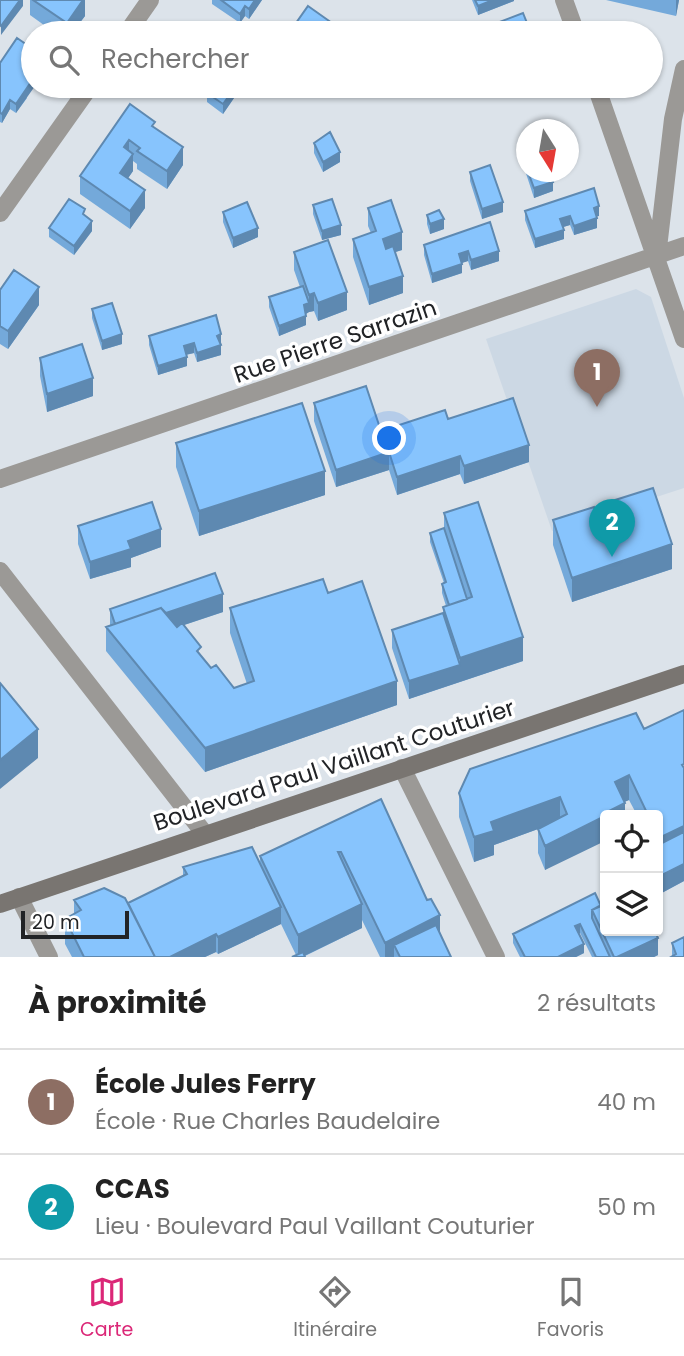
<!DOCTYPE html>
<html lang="fr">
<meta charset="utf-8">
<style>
:root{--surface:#fff;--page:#f6f6f6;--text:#222;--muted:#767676;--line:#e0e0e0;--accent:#db2777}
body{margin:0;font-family:Poppins,sans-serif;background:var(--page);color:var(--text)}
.controls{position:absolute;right:21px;bottom:21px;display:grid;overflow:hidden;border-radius:7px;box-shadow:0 2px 5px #0004}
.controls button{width:63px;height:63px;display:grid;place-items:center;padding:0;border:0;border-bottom:2px solid var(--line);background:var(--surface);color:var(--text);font:35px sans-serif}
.compass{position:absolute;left:516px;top:119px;width:63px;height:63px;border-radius:50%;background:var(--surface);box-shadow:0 2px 5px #0004;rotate:169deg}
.scale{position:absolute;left:21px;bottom:18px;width:108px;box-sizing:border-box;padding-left:7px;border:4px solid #212326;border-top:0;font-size:19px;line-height:24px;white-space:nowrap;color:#212326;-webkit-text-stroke:5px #fff;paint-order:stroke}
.you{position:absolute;left:390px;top:439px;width:24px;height:24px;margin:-18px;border:5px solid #fff;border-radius:50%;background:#1a73e8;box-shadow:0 0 0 10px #1a73e833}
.badge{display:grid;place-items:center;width:46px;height:46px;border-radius:50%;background:var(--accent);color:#fff;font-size:23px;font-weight:700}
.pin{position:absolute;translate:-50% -58px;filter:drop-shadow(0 2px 4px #0008)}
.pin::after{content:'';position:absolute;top:37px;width:24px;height:21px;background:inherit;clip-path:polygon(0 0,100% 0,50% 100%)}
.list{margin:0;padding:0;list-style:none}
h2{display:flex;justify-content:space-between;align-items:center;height:91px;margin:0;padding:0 28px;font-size:30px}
h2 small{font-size:23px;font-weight:400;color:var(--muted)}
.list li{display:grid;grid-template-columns:46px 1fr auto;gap:21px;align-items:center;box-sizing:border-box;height:105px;padding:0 28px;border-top:2px solid var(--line)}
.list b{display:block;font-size:26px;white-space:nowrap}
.list p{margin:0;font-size:23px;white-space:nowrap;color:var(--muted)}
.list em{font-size:23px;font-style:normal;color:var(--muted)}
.icon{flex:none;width:38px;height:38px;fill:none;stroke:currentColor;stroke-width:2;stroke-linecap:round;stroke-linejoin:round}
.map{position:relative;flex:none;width:684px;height:957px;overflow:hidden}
.search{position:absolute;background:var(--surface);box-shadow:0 2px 5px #0004;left:21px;right:21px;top:21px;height:77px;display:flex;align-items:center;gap:18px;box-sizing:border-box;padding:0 24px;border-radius:38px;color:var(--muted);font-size:26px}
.sheet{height:301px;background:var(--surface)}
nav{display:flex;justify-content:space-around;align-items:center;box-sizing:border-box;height:98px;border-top:2px solid var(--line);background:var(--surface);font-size:19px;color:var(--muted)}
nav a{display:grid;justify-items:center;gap:4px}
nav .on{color:var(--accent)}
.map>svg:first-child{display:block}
</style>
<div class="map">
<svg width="684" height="957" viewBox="0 0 684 957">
<rect width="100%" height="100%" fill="#dce3ea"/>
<path fill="#ccd8e4" d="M636,289L651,297L684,398V488L552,531L486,339Z"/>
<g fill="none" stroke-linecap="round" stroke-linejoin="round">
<path stroke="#9b9996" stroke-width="18" d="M564,0L576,33
M127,33L150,0
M596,86L684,339
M0,213L90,86
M658,248L673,119L684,69
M0,479L684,246
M0,571L204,833
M402,768L496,957
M19,897L49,957"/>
<path stroke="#797571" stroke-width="18" d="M0,904L684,674"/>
</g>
<path fill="#74a9da" d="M30,0H85V16L72,33H55L30,15Z
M212,0H262L249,19L245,16L240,23L212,4Z
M472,0H514V1L478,15Z
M606,0H679L676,16Z
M296,23L332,27L340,33H297Z
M0,63L27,98L16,113L10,109L2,123L0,122Z
M176,86H201L193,97Z
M207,93L234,98L223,114L207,102Z
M130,104L155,128L183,165L167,189L137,169V164L133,161V171L128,178L145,208L130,229L80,194V176Z
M527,139V172H549L553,191L534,198L519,152V142Z
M314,143L340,162L323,172L314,153Z
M470,172L503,212L482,219L470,181Z
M313,205L341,235L322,240L313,214Z
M368,208L402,250L395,252L403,293L369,305L353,257V239L371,233L368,226Z
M525,211L599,216H597V228L574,235L570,225L563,227L564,239L535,248L525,220Z
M223,212L258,237L233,248L223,222Z
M427,215L444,229L430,234L427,224Z
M85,216L92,231L74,255L49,237V228Z
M490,222L499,261L471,270L468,261L461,263L462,273L432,283L424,255V245Z
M294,252L347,310L318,321L314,311L309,312L306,314V325L279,336L269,307V297L300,287L294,270Z
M0,290L39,305L8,349L0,344Z
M92,309L122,344L102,350L92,318Z
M149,336L221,343L220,344L221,355L197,362L194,353L186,355L187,366L158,375L149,345Z
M40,358L93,396L47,412L40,376Z
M314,403L381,431L448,419L529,462L464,484L460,474L397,495L389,470L336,487L314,421Z
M176,443L325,495L199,536L176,467Z
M612,501L672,569L572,602L553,545V520L596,515L612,511Z
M444,513L523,661L409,699L392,648V630L443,613V607L446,606L442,593V584L444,583L430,542V533L444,528Z
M78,526L161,547L131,558V567L90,579L78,544Z
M328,593L397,705L205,772L106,651V627L110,625V609L223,612L184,625L201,656L211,668L234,688L247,684L230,633V608Z
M636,713L684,881L658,895V815H637L629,800L624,802L625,815L545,870L538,853V829L494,845V855L474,862L459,817V793Z
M381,799L440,933L451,957H380L362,920V928L305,956L296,955L281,924L218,954L216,952L205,957H72L65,944V919L74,914V900L128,903L183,876V867L260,863V856Z
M601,906L658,955L654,957H592L580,933L579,934L584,953L576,957H520L513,943V934Z
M672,943L684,957H672Z"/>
<path fill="#5e89b1" d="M20,0H23V6L1,35V26Z
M83,0H85V16L72,33H67V23Z
M255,0H262L249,19V9Z
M493,0H514V1L478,15V6Z
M676,0H679L676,16Z
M245,6V16L240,23V14Z
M33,79V86H35L16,113V104Z
M194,86H201L193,97V88Z
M234,89V98L223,114V104Z
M10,100V109L2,123V114Z
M129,140V157L124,147Z
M183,147V165L167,189V171Z
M340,152V162L323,172V162Z
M133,154V171L120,190V173Z
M553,182V191L534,198V188Z
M145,190V208L130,229V211Z
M503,202V212L482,219V209Z
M599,206V216L594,217V208Z
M570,216V225L560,228V219Z
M597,218V228L574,235V226Z
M444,219V229L430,234V224Z
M92,221V231L74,255V246Z
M341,225V235L322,240V231Z
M258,228V237L233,248V238Z
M564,230V239L535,248V239Z
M402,232V250L383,256V239Z
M468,251V261L459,264V254Z
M499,251V261L471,270V260Z
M462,264V273L432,283V274Z
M403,276V293L369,305V287Z
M39,287V305L8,349V331Z
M347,292V310L318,321V303Z
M314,293V311L309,312V295Z
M309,303V312L304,315V305Z
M306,316V325L279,336V326Z
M122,334V344L102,350V341Z
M221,334V343L217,345V336Z
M194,343V353L184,355V346Z
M221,345V355L197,362V353Z
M187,357V366L158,375V366Z
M93,378V396L47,412V394Z
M529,445V462L464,484V466Z
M389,452V470L336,487V470Z
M460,456V474L397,495V477Z
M325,471V495L199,536V511Z
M161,529V547L131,558V567L90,579V562L128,541Z
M672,544V569L572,602V578Z
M223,594V612L121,646L117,629Z
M523,637V661L409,699V681L460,665V658Z
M397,681V705L205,772V748Z
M38,729V758L0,789V760Z
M629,775V800L615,806V782Z
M560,797V821L494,845V855L474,862V837L491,822Z
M625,803V815H607V812Z
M605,816V841L545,870V846Z
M684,826V850L659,863V838Z
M684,864V881L658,895V877Z
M362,904V928L302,957H298V935Z
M281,907V924L218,954V937Z
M440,915V940L394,945V957H385V943Z
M580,924V933L575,936V926Z
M216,934V952L205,957H170Z
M658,938V955L654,957H617Z
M584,944V953L576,957H558Z"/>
<path fill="#87c4fd" stroke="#5e89b1" stroke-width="2" d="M0,0H20L1,26L0,25Z
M33,0H83L67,23Z
M221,0H255L249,9L245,6L240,14Z
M475,0H493L478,6Z
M308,6L332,23L331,25L339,33H311L296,23Z
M523,13L531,33H483L481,29Z
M189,28L197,33H185Z
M17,38L33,49V67L30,70L33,72V79L16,104L10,100L2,114L0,113V63Z
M211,86H230L234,89L223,104L207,93Z
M130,104L155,122L152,126L183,147L167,171L137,151L140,148L129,140L124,147L133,154L120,173L145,190L130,211L80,176Z
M330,132L340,152L323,162L314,143Z
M527,139V166L519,142Z
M490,165L503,202L482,209L470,172Z
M528,172H549L553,182L534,188Z
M594,188L599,206L594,208L597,218L574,226L570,216L560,219L564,230L535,239L525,211Z
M69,199L85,209L83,214L92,221L74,246L49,228Z
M332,199L341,225L322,231L313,205Z
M391,200L402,232L383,239L386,249L393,246L403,276L369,287L353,239L376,231L368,208Z
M247,202L258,228L233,238L223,212Z
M439,210L444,219L430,224L427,215Z
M490,222L499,251L471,260L468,251L459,254L462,264L432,274L424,245Z
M328,240L347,292L318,303L314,293L309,295L294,252Z
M14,270L39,287L8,331L0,326V290Z
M303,286L309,303L304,305L306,316L279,326L269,297Z
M112,303L122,334L102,341L92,309Z
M216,315L221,334L217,336L221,345L197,353L194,343L184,346L187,357L158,366L149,336Z
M82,344L93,378L47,394L40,358Z
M366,386L381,431L445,410L448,419L513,398L529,445L464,466L460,456L397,477L389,452L336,470L314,403Z
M302,403L325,471L199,511L176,443Z
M653,488L672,544L572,578L553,520L594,507L596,515L614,510L612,501Z
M152,502L161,529L128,541L131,549L90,562L78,526Z
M478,502L523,637L460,658L443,607L472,597L444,513Z
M444,528L467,599L449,605L442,584L446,582L430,533Z
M215,573L223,594L166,613L161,608L115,624L110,609Z
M323,579L328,593L362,581L397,681L205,748L106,627L161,608L177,627L182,623L201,647L197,651L211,668L216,665L234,688L254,681L230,608Z
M443,613L460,665L409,681L392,630Z
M0,683L38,729L0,760Z
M684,710V764L682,765L684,768V826L659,838L658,836V815H648L629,775L615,782L625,803L607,812L608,815H605V816L545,846L538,829L567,814L560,797L491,822L494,831L474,837L459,793L470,769L636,713L644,729Z
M381,799L427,900L431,899L440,915L385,943L341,852H338L362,904L298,935L260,856Z
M684,832V864L658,877V845Z
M252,847L281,907L218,937L216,934L170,957H155L128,903L187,874L183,867Z
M104,888L125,898L155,957H84L65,919L81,910L74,900Z
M595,893L601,906L592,910V918L610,957H596L580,924L575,926L584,944L558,957H525L513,934Z
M605,903V931H655L658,938L617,957H614L592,910Z
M436,925L451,957H400L394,945Z
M684,937V957H671L676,954L672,943Z
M303,952L305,957H292Z"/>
<g text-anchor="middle" stroke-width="7" stroke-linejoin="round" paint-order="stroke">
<g font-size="23" fill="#212326" stroke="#fff">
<text transform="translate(335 341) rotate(-19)" y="8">Rue Pierre Sarrazin</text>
<text transform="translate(334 765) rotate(-18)" y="8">Boulevard Paul Vaillant Couturier</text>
</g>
</g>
</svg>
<div class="controls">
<button><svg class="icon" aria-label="locate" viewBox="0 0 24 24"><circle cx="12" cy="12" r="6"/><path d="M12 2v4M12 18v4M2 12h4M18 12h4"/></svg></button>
<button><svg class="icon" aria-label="layers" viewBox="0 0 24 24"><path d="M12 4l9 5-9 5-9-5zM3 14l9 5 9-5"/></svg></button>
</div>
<svg class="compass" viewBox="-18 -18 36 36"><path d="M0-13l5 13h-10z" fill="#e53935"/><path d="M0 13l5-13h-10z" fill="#767676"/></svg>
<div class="scale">20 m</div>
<div class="you"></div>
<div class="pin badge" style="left:597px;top:407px;background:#8d6e63">1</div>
<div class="pin badge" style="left:612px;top:557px;background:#0f9aa8">2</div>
<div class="search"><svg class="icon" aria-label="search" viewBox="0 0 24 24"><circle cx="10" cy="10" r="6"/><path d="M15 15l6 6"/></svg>Rechercher</div>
</div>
<section class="sheet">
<h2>À proximité<small>2 résultats</small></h2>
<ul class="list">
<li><span class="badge" style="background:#8d6e63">1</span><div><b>École Jules Ferry</b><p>École · Rue Charles Baudelaire</p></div><em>40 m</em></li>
<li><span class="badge" style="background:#0f9aa8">2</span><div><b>CCAS</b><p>Lieu · Boulevard Paul Vaillant Couturier</p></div><em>50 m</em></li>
</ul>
</section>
<nav>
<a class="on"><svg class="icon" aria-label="map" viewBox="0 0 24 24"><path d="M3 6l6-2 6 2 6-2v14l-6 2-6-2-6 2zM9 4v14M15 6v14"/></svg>Carte</a>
<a><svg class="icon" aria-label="directions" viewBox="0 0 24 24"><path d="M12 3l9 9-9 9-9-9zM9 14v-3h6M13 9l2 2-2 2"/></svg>Itinéraire</a>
<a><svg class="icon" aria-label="saved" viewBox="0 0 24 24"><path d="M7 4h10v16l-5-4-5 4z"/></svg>Favoris</a>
</nav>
